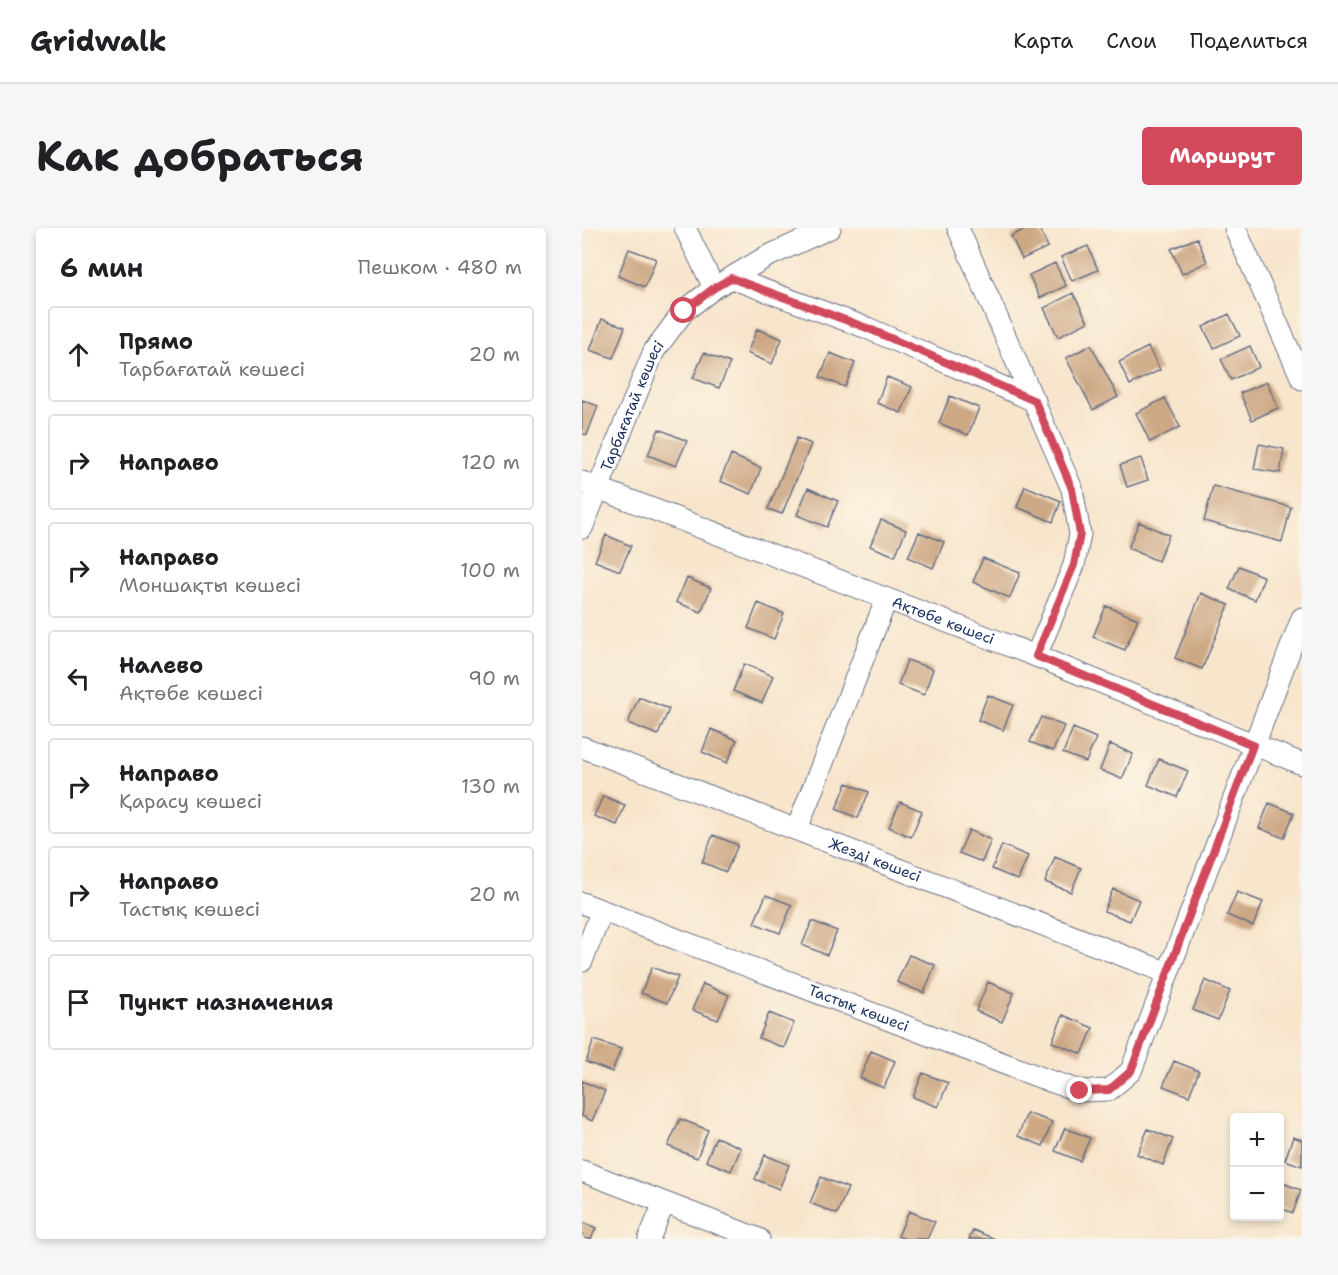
<!DOCTYPE html>
<html lang="ru">
<meta charset="utf-8">
<style>
:root{--surface:#fff;--page:#f6f6f6;--text:#202124;--muted:#757577;--line:#e0e0e0;--accent:#d1495b}
body{margin:0;font-family:"Shantell Sans",sans-serif;background:var(--page);color:var(--text)}
.controls{position:absolute;right:18px;bottom:18px;display:grid;overflow:hidden;border-radius:6px;box-shadow:0 3px 9px #0003}
.controls button{width:54px;height:54px;display:grid;place-items:center;padding:0;border:0;border-bottom:2px solid var(--line);background:var(--surface);color:var(--text);font:30px sans-serif}
.stop{position:absolute;width:18px;height:18px;margin:-14px;border:4px solid #d1495b;border-radius:50%;background:#fff}
.stop.end{background:#d1495b;border-color:#fff;box-shadow:0 2px 6px #0008}
.list{margin:0;padding:0;list-style:none}
h2{display:flex;justify-content:space-between;align-items:center;height:78px;margin:0;padding:0 24px;font-size:26px}
h2 small{font-size:20px;font-weight:400;color:var(--muted)}
.list li{display:grid;grid-template-columns:39px 1fr auto;gap:18px;align-items:center;box-sizing:border-box;height:96px;margin:0 12px 12px;padding:0 12px;border:2px solid var(--line);border-radius:6px}
.list b{display:block;font-size:22px;white-space:nowrap}
.list p{margin:0;font-size:20px;white-space:nowrap;color:var(--muted)}
.list em{font-size:20px;font-style:normal;color:var(--muted)}
.icon{flex:none;width:33px;height:33px;fill:none;stroke:currentColor;stroke-width:2;stroke-linecap:round;stroke-linejoin:round}
.map{position:relative;flex:none;width:720px;height:1011px;overflow:hidden;border-radius:6px}
header{display:flex;align-items:center;gap:36px;box-sizing:border-box;height:84px;padding:0 30px;background:var(--surface);border-bottom:2px solid var(--line)}
header strong{font-size:28px}
nav{display:flex;gap:33px;margin-inline-start:auto;font-size:21px}
.intro{display:flex;align-items:center;justify-content:space-between;box-sizing:border-box;height:144px;padding:0 36px}
h1{margin:0;font-size:42px}
.button{padding:15px 27px;border-radius:6px;background:var(--accent);color:#fff;font-size:21px;font-weight:700}
main{display:flex;gap:36px;padding:0 36px}
aside{flex:1;background:var(--surface);border-radius:6px;box-shadow:0 3px 9px #0003}
.map>svg:first-child{display:block}
</style>
<header>
<strong>Gridwalk</strong>
<nav><a>Карта</a><a>Слои</a><a>Поделиться</a></nav>
</header>
<div class="intro"><h1>Как добраться</h1><a class="button">Маршрут</a></div>
<main>
<aside>
<h2>6 мин<small>Пешком · 480 m</small></h2>
<ul class="list">
<li><svg class="icon" aria-label="ahead" viewBox="0 0 24 24"><path d="M12 20V5M6 11l6-6 6 6"/></svg><div><b>Прямо</b><p>Тарбағатай көшесі</p></div><em>20 m</em></li>
<li><svg class="icon" aria-label="right" viewBox="0 0 24 24"><path d="M7 20v-9h11M14 6l5 5-5 5"/></svg><div><b>Направо</b></div><em>120 m</em></li>
<li><svg class="icon" aria-label="right" viewBox="0 0 24 24"><path d="M7 20v-9h11M14 6l5 5-5 5"/></svg><div><b>Направо</b><p>Моншақты көшесі</p></div><em>100 m</em></li>
<li><svg class="icon" aria-label="left" viewBox="0 0 24 24"><path d="M17 20v-9H6M10 6l-5 5 5 5"/></svg><div><b>Налево</b><p>Ақтөбе көшесі</p></div><em>90 m</em></li>
<li><svg class="icon" aria-label="right" viewBox="0 0 24 24"><path d="M7 20v-9h11M14 6l5 5-5 5"/></svg><div><b>Направо</b><p>Қарасу көшесі</p></div><em>130 m</em></li>
<li><svg class="icon" aria-label="right" viewBox="0 0 24 24"><path d="M7 20v-9h11M14 6l5 5-5 5"/></svg><div><b>Направо</b><p>Тастық көшесі</p></div><em>20 m</em></li>
<li><svg class="icon" aria-label="arrive" viewBox="0 0 24 24"><path d="M6 21V4h12l-3 4 3 4H6"/></svg><div><b>Пункт назначения</b></div></li>
</ul>
</aside>
<div class="map">
<svg width="720" height="1011" viewBox="0 0 720 1011">
<rect width="100%" height="100%" fill="#fcf5e5"/>
<filter id="ink" filterUnits="userSpaceOnUse"><feTurbulence type="fractalNoise" baseFrequency=".0167" numOctaves="2"/><feDisplacementMap in="SourceGraphic" scale="12" xChannelSelector="R" yChannelSelector="G"/><feConvolveMatrix kernelMatrix="1 2 1 2 8 2 1 2 1" color-interpolation-filters="sRGB"/></filter>
<filter id="wash" filterUnits="userSpaceOnUse"><feTurbulence type="fractalNoise" baseFrequency=".008" numOctaves="4" result="noise"/><feDisplacementMap in="SourceGraphic" scale="24" xChannelSelector="R" yChannelSelector="G"/><feGaussianBlur stdDeviation="1.35" result="paint"/><feColorMatrix in="noise" values="0 0 0 0 0 0 0 0 0 0 0 0 0 0 0 0 0 1.4 0 .05"/><feComposite in="paint" operator="in"/></filter>
<g filter="url(#wash)">
<rect width="100%" height="100%" fill="#f7e5cc"/>
<g id="blocks">
<path fill="#cda885" d="M446,0H457L466,19L440,31L429,8Z
M615,10L625,34L600,46L589,21Z
M506,18L516,42L490,53L479,29Z
M47,21L74,31L63,59L36,48Z
M473,35L484,58L458,70L447,47Z
M491,65L506,94L476,109L462,80Z
M647,86L658,108L632,120L621,99Z
M20,91L43,99L31,130L8,122Z
M175,101L200,111L190,136L165,125Z
M509,117L536,169L511,182L484,130Z
M668,118L677,139L649,152L639,131Z
M566,119L578,142L548,157L537,134Z
M122,125L148,135L137,160L111,150Z
M248,125L273,135L263,159L238,149Z
M305,149L330,159L319,185L295,175Z
M685,154L696,180L670,192L658,165Z
M368,168L397,180L386,207L357,195Z
M583,170L598,199L568,214L554,185Z
M0,172L16,178L5,207L0,206Z
M77,201L105,213L94,238L66,227Z
M215,210L229,216L200,286L186,281Z
M677,216L702,221L698,245L672,241Z
M149,227L179,240L169,266L138,253Z
M559,230L566,252L545,259L538,237Z
M443,258L479,273L471,294L435,279Z
M631,258L709,279L700,314L622,293Z
M226,260L256,273L245,299L215,287Z
M299,292L324,302L313,328L288,318Z
M557,294L587,307L576,333L546,320Z
M337,304L362,314L351,340L326,329Z
M24,307L49,318L38,343L13,333Z
M401,330L438,345L428,370L391,354Z
M657,338L682,349L673,372L647,361Z
M105,350L129,360L119,384L94,374Z
M619,365L647,377L620,441L593,430Z
M176,375L202,386L192,411L166,400Z
M524,378L556,391L543,422L511,409Z
M325,432L351,441L342,467L316,457Z
M162,436L191,448L180,475L151,463Z
M406,467L431,477L421,502L396,492Z
M57,469L87,481L76,507L46,495Z
M459,489L482,498L471,523L448,514Z
M491,500L514,510L504,534L481,525Z
M129,501L155,512L145,535L120,524Z
M528,516L551,526L540,551L518,542Z
M577,531L606,543L595,569L566,557Z
M265,555L287,564L276,590L254,581Z
M21,568L43,577L35,597L12,588Z
M318,574L340,583L329,609L307,599Z
M687,575L712,585L702,610L677,600Z
M387,602L409,612L400,634L377,625Z
M131,607L156,617L144,644L120,634Z
M420,617L446,628L436,652L410,641Z
M473,629L499,640L489,664L463,654Z
M531,661L557,672L548,693L522,683Z
M655,664L681,674L671,698L645,687Z
M184,667L210,677L198,705L172,695Z
M230,693L255,703L245,727L220,717Z
M327,727L353,737L342,765L315,754Z
M70,739L96,749L85,775L59,765Z
M623,752L648,763L636,792L611,782Z
M406,754L432,765L420,794L394,783Z
M121,756L147,767L136,792L110,782Z
M187,785L212,795L202,820L177,810Z
M481,787L511,800L500,826L470,814Z
M12,812L39,821L30,844L4,834Z
M289,823L313,833L302,860L278,850Z
M592,833L617,843L607,868L581,858Z
M341,845L366,855L356,879L331,869Z
M0,853L23,863L10,893L0,888Z
M445,885L470,894L461,918L436,908Z
M98,891L126,902L115,930L86,918Z
M483,900L508,910L498,933L473,923Z
M566,901L591,911L581,937L555,926Z
M134,909L159,920L149,943L124,933Z
M711,909L720,912V938L703,932Z
M183,927L207,937L197,961L173,951Z
M239,949L266,960L255,986L228,975Z
M698,954L719,962L711,985L698,980Z
M327,983L353,994L345,1011H323L316,1008Z
M0,994L14,1000L9,1011H0Z
M391,1002L413,1011H387Z"/>
</g>
</g>
<g filter="url(#ink)">
<use href="#blocks" fill-opacity="0" stroke="#686f84" stroke-width="1.5"/>
<g fill="none" stroke-linecap="round" stroke-linejoin="round">
<g stroke="#686f84" stroke-width="23">
<g id="street">
<path d="M103,0L132,60"/>
<path d="M376,0L490,261L498,306L492,337L454,428"/>
<path d="M653,0L720,151"/>
<path d="M149,50L285,100L453,173"/>
<path id="s1" d="M0,254L454,428L720,536"/>
<path id="s2" d="M0,300L72,123L102,83L132,60L184,29L248,0"/>
<path id="s3" d="M0,519L586,745"/>
<path d="M215,601L304,372"/>
<path id="s4" d="M0,675L465,852L498,863L527,862L549,843L720,390"/>
<path d="M0,733L20,683"/>
<path d="M0,943L177,1011"/>
<path d="M67,1011L82,975"/>
</g>
</g>
<use href="#street" stroke="#fff" stroke-width="21"/>
</g>
</g>
<g fill="none" stroke-linecap="round" stroke-linejoin="round" filter="url(#ink)">
<path stroke="#d1495b" stroke-width="8" d="M102,83L132,60L149,50L285,100L453,173L490,261L498,306L492,337L454,428L671,517L549,843L527,862L498,863"/>
</g>
<g text-anchor="middle" stroke-width="4.5" stroke-linejoin="round" paint-order="stroke">
<g font-size="15" fill="#1b2f5e" stroke="#fcf5e5">
<text dy="5" stroke="none"><textPath href="#s2" startOffset="132">Тарбағатай көшесі</textPath></text>
<text dy="5" stroke="none"><textPath href="#s1" startOffset="387">Ақтөбе көшесі</textPath></text>
<text dy="5" stroke="none"><textPath href="#s3" startOffset="314">Жезді көшесі</textPath></text>
<text dy="5" stroke="none"><textPath href="#s4" startOffset="296">Тастық көшесі</textPath></text>
</g>
</g>
</svg>
<div class="controls">
<button>+</button>
<button>−</button>
</div>
<div class="stop" style="left:102px;top:83px"></div>
<div class="stop end" style="left:498px;top:863px"></div>
</div>
</main>
